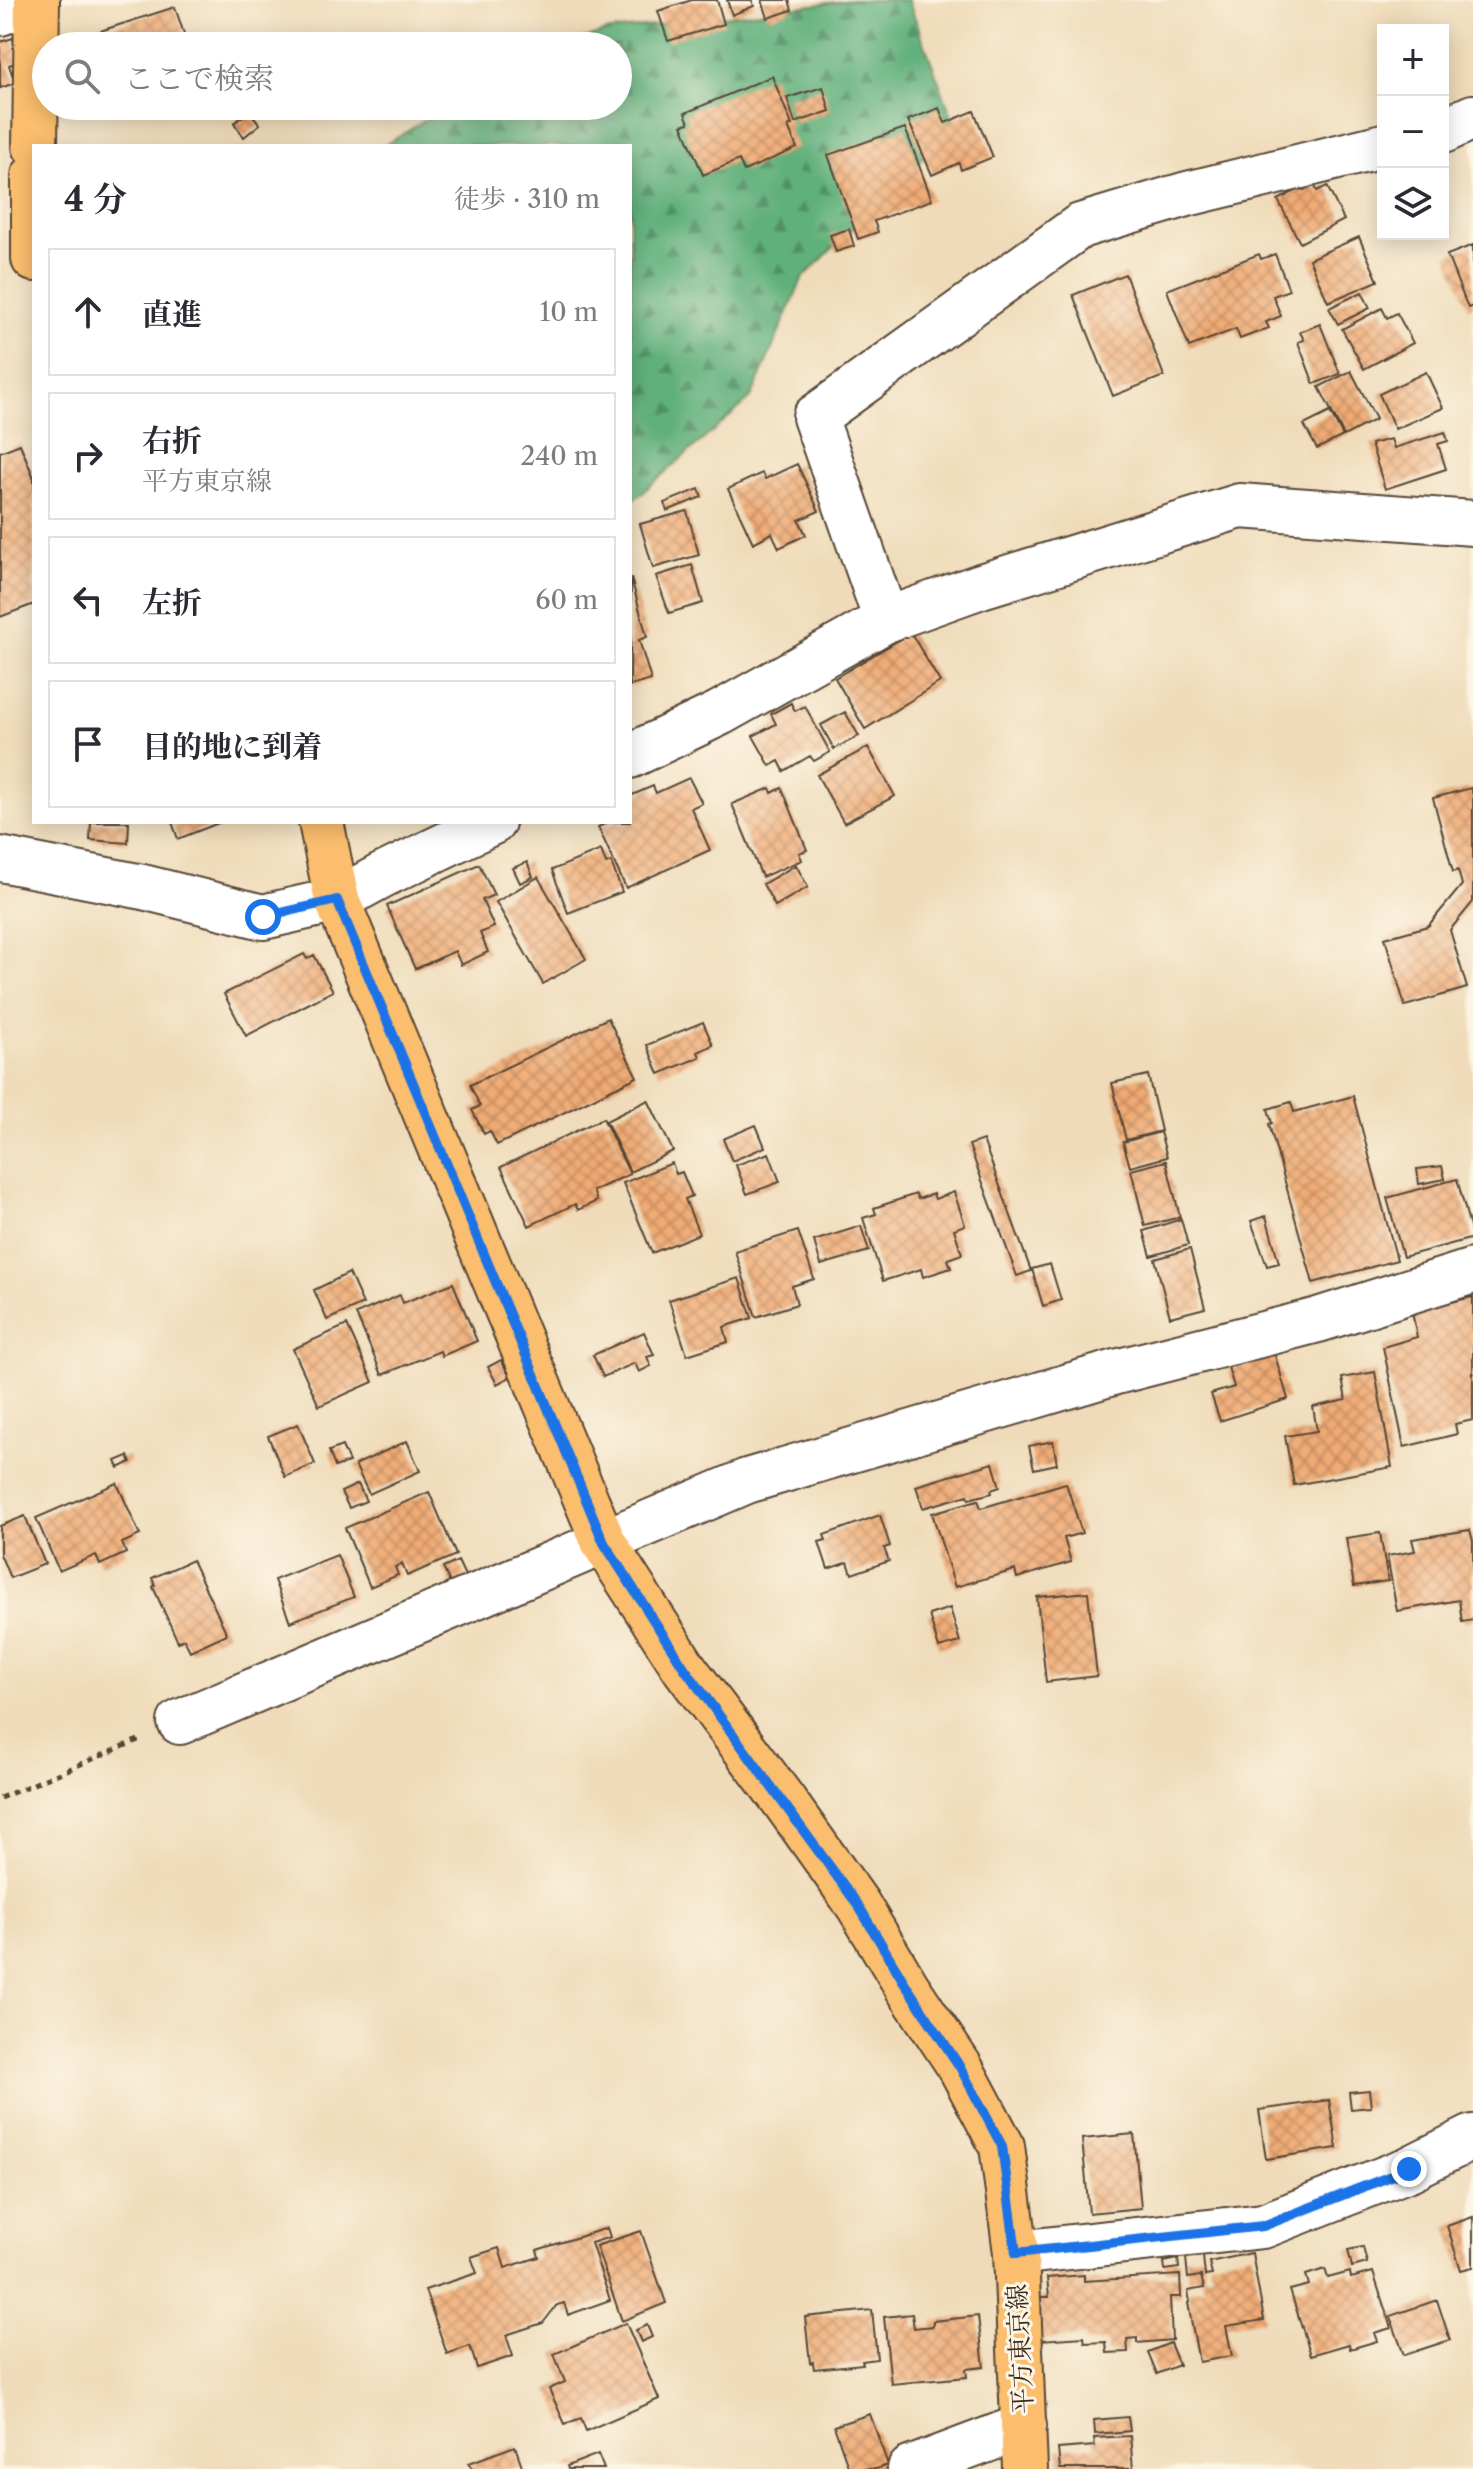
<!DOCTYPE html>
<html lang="ja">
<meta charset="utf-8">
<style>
:root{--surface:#fff;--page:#f2f2f3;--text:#2b2b33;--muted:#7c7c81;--line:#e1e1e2}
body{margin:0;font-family:"Libre Caslon Text","Noto Serif JP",serif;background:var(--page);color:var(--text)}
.controls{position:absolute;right:24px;top:24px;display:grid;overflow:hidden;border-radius:0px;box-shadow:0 4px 20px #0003}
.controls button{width:72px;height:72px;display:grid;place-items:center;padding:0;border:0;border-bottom:2px solid var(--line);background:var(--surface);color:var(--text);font:40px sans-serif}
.stop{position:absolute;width:24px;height:24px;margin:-18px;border:6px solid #1a73e8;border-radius:50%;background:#fff}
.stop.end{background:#1a73e8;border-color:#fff;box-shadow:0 2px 8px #0008}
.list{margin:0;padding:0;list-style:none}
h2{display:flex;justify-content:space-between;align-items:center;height:104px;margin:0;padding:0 32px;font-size:34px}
h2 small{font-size:26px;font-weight:400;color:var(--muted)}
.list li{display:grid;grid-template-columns:52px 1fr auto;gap:24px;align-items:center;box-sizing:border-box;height:128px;margin:0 16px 16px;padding:0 16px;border:2px solid var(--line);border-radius:0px}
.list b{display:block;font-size:30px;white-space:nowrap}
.list p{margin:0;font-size:26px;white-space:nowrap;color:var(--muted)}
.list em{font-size:26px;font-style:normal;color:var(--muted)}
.icon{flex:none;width:44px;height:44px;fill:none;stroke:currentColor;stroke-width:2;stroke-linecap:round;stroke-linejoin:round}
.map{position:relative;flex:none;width:1473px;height:2469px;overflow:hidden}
.search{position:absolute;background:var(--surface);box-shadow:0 4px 20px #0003;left:32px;top:32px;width:600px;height:88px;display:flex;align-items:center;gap:20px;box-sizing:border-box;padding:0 28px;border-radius:44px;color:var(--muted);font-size:30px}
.panel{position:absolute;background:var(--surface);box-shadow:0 4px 20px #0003;left:32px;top:144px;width:600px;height:680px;border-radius:0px}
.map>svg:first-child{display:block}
</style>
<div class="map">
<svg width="1473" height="2469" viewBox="0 0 1473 2469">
<defs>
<pattern id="forest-firs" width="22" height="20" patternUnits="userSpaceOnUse" patternTransform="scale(2)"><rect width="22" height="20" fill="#60b07b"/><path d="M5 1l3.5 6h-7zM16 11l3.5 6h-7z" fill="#508f64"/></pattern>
<pattern id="building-cross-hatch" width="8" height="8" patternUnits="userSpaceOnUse" patternTransform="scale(2)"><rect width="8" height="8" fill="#f0ab75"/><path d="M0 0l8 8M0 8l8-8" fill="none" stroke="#c48b5f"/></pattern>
</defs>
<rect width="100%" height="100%" fill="#fcf5e5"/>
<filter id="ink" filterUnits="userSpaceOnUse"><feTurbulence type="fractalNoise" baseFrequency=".0125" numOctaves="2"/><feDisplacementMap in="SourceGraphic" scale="16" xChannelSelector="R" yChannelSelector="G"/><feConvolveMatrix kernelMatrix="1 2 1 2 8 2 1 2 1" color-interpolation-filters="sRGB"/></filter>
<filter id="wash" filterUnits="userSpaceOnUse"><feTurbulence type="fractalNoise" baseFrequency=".006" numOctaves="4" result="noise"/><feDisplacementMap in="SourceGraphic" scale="32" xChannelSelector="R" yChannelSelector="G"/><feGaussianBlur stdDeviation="1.8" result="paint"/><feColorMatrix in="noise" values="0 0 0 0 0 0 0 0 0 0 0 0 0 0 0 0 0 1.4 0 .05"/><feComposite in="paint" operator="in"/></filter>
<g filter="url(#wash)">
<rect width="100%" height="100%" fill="#efdbb9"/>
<path fill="url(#forest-firs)" stroke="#4e6d4c" stroke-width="2" d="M851,0H908L955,125L802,279L751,398L630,503V146H384L447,106H618V46H566L604,32Z"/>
<g id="blocks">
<path fill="url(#building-cross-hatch)" d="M692,0H717L724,24L668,41L658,11Z
M727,0H752L754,6L732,15Z
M762,0H789L792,10L768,18Z
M175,7L188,46H95L91,34Z
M13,38L19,62L9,65L15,83L0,88V42Z
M772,76L792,125L788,127L797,148L744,171L739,160L703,175L682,125L689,123L685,113Z
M823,87L830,111L795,123L787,98Z
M939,108L945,123L974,111L993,157L961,170L959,163L932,175L908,120Z
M249,111L260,124L244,137L234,123Z
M905,128L932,200L874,221L878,232L858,239L828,155Z
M1314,184L1317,191L1327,186L1344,220L1300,243L1278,200L1303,187L1304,190Z
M849,229L854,246L836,252L830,235Z
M1359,237L1378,281L1328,302L1309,259Z
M1473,245V306L1468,308L1447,255Z
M1259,254L1261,259L1275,254L1289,290L1273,296L1281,316L1266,322L1269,328L1240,339L1236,329L1189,347L1167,290Z
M1125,274L1164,376L1113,396L1073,295Z
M1362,292L1370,308L1338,324L1329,308Z
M1382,308L1387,318L1397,313L1413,343L1364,369L1342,329Z
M1320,324L1340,374L1314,384L1298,342L1304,340L1300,332Z
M1351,371L1376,419L1344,436L1319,387Z
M1426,372L1443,408L1395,429L1379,394Z
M1330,412L1343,436L1317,449L1304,425Z
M1445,432L1448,441L1438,444L1446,469L1385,489L1371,444L1391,439L1394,448Z
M20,444L34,478V604L0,617V452Z
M797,464L819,511L799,520L806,535L779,548L772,533L753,543L728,489L762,473L765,479Z
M699,489L702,497L667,511L664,503Z
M687,511L699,555L653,568L640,524Z
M692,565L703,603L669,613L656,576Z
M631,578L647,637L639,640L651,680L630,686Z
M911,633L940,682L865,729L835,678Z
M791,703L795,711L805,706L830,752L814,761L810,756L784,771L779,761L770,766L753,736L776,724L771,714Z
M845,712L859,736L834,749L821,725Z
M868,747L895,796L844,823L817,775Z
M689,778L702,803L691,808L710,850L626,888L598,827L609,822H630V796L653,786L656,793Z
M770,788L772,793L782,788L807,850L799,853L802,860L762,877L732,804Z
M1471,788L1473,796V902L1450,930L1467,988L1405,1006L1385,938L1428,926L1462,885L1458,870L1453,872L1433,798Z
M91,822H129L128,843L90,840Z
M172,822H221L178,839Z
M601,850L606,864L611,862L622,892L568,913L552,870Z
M527,862L533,877L520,883L513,868Z
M479,864L494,895L482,900L494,927L480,933L488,952L461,965L455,951L415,969L387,906Z
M796,865L808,887L775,906L763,884Z
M538,877L586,959L543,984L496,902Z
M304,954L307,959L314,955L333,991L246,1036L224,994Z
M608,1018L637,1077L497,1145L490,1131L484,1134L472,1110L480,1106L470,1085Z
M703,1022L713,1045L698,1052L700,1057L659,1074L647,1045Z
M1148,1075L1161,1131L1126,1140L1112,1083Z
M1353,1096L1397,1260L1313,1283L1269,1124L1272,1123L1268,1109L1291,1102L1294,1112Z
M648,1100L673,1151L630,1172L606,1121Z
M603,1118L630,1174L593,1191L597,1201L578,1210L575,1204L529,1226L501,1167Z
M756,1125L765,1147L732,1161L723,1139Z
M1160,1132L1167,1157L1130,1167L1123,1142Z
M983,1140L1031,1271L1017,1276L969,1145Z
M769,1153L780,1182L747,1194L736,1165Z
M1166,1161L1180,1217L1145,1226L1131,1170Z
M672,1163L676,1174L682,1172L692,1196L685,1199L699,1234L652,1253L623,1183Z
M1442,1166L1445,1179L1419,1184L1417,1169Z
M1457,1179L1473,1238L1403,1257L1387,1198Z
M954,1192L965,1225L954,1229L962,1254L948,1259L951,1268L923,1277L921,1269L883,1281L863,1218L876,1214L874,1208L916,1194L918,1199L933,1194L935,1199Z
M1266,1216L1279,1263L1267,1266L1251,1221Z
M1181,1219L1188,1245L1151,1256L1144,1231Z
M861,1226L869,1251L821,1265L814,1241Z
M798,1231L814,1279L792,1286L797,1304L756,1317L735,1251Z
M1190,1249L1205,1308L1170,1317L1155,1259Z
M1050,1264L1061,1300L1043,1306L1032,1269Z
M349,1273L363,1304L327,1320L314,1290Z
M739,1278L752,1318L724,1327L728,1342L687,1355L669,1300Z
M453,1283L477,1341L442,1356L440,1351L382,1375L356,1314L400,1295L403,1303Z
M1473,1297V1420L1455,1424L1457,1434L1404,1447L1383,1347L1417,1337L1412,1311Z
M347,1325L373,1382L319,1406L293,1349Z
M644,1332L654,1355L647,1357L651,1366L639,1372L635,1363L603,1377L593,1355Z
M1274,1352L1288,1399L1220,1421L1211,1394L1234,1387L1228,1367Z
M501,1360L510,1377L497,1384L488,1367Z
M1375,1372L1392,1467L1294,1485L1285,1436L1317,1431L1313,1407L1346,1400L1342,1378Z
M298,1424L315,1464L285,1477L268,1436Z
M407,1441L420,1471L369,1494L355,1465Z
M1053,1441L1057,1464L1034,1469L1029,1446Z
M342,1446L349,1462L335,1467L329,1451Z
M128,1456L131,1462L119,1468L116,1461Z
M993,1463L1000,1487L991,1490L992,1493L969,1499L968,1495L923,1508L916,1486Z
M117,1483L140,1535L122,1543L126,1553L100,1565L96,1555L59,1571L36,1518Z
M1066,1483L1082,1533L1064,1538L1071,1562L1017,1578L1015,1570L955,1587L932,1513L978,1500L981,1508Z
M358,1484L366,1501L349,1508L341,1492Z
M429,1492L456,1555L407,1576L402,1564L395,1567L398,1575L370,1587L345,1528Z
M880,1515L890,1546L884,1548L889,1561L852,1574L848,1562L828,1569L819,1542L826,1540L824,1535Z
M25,1516L45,1564L10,1578L0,1554V1526Z
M1470,1530L1473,1541V1620L1462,1622L1459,1600L1397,1611L1387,1556L1415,1551L1412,1539Z
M1380,1533L1388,1581L1354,1586L1346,1538Z
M337,1555L354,1597L290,1622L274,1580Z
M192,1560L227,1634L190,1651L184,1639L178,1642L153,1587L155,1585L152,1578Z
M458,1561L467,1580L452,1587L443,1568Z
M1088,1592L1097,1676L1046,1682L1037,1597Z
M950,1608L960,1642L939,1648L929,1615Z
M1369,2090L1371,2107L1351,2109L1349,2092Z
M1329,2100L1337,2148L1266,2159L1259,2110Z
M1134,2134L1141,2208L1089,2213L1082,2139Z
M1473,2217V2267L1461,2270L1447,2226Z
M607,2228L610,2237L591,2243L610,2300L568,2315L564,2303L557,2305L543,2323L506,2335L513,2356L477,2368L470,2346L447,2354L425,2290L477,2273L471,2257L499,2248L505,2268L539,2257L537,2250Z
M641,2231L666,2303L622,2321L596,2246Z
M1363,2247L1367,2263L1352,2267L1348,2250Z
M1252,2253L1264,2320L1226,2326L1232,2356L1199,2362L1188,2303L1190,2302L1188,2291L1204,2288L1201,2276L1188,2278L1186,2258L1203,2256L1205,2276L1212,2275L1209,2262Z
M1178,2259L1179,2268L1165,2270L1164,2262Z
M1325,2269L1328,2278L1350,2272L1351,2278L1373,2272L1391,2328L1374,2333L1377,2341L1350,2349L1349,2344L1311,2355L1290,2290L1309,2285L1306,2275Z
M1084,2275V2281L1180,2275L1181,2297H1170L1172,2340L1137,2343V2338L1127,2339L1128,2352L1107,2353L1106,2342L1085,2343L1084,2337L1040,2340L1038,2297H1049L1047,2278Z
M1437,2300L1450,2340L1404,2355L1390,2316Z
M872,2310L877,2359L862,2361L863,2364L814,2369L813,2362L810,2363L805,2317Z
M912,2314L914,2328L933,2326V2321L978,2316L984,2367L966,2369L967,2377L891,2384L884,2317Z
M626,2323L659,2399L586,2431L581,2418L565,2424L549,2389L565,2382L554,2354Z
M647,2325L652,2337L641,2342L636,2330Z
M1170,2343L1179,2365L1157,2374L1148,2352Z
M870,2414L888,2465L876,2469H849L834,2426Z
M1128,2417L1130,2431L1095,2434L1094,2420Z
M1130,2436L1133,2469H1060L1058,2449L1095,2446L1094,2438Z
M515,2446L523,2469H472L469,2463Z
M598,2454L604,2469H568L567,2466Z"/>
</g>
</g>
<g filter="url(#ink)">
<use href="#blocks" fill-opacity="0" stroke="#564535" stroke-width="2"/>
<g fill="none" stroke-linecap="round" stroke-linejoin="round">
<g stroke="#564535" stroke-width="48">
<path id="minor" d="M0,13L37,0
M1443,131L1473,117
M886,620L815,417L1080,226L1187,194L1383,146
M630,756L720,713L886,620L981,586L1240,506L1473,523
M0,859L143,887L263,917L337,900L383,875L493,822
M180,1722L747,1481L1116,1372L1318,1320L1473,1271
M1016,2253L1263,2226L1409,2169L1473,2137
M910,2469L1024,2426"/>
</g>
<g stroke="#564535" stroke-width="48">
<path id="major" d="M35,146L37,0
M34,176V259
M321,822L337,900L604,1543L685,1669L784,1801L858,1905L907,1987L960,2067L1002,2146L1016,2253L1025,2469"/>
</g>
<path stroke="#564535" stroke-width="5" stroke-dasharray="6 6" stroke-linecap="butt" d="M0,1798L143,1738"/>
<use href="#minor" stroke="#fff" stroke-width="44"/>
<use href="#major" stroke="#fabe6e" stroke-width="44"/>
</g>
</g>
<g fill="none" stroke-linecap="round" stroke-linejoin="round" filter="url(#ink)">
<path stroke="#1a73e8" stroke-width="10" d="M263,917L337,900L604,1543L685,1669L858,1905L907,1987L960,2067L1002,2146L1016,2253L1263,2226L1409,2169"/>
</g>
<g text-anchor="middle" stroke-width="6" stroke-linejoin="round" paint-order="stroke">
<g font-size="26" fill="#3b2a1e" stroke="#fcf5e5">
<text transform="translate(1020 2349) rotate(-93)" y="9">平方東京線</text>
</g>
</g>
</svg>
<div class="controls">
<button>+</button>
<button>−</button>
<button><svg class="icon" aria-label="layers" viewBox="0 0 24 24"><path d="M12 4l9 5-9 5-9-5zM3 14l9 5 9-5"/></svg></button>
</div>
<div class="stop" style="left:263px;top:917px"></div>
<div class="stop end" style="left:1409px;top:2169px"></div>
<div class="search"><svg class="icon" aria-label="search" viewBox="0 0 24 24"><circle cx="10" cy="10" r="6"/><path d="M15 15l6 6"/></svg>ここで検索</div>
<section class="panel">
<h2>4 分<small>徒歩 · 310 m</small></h2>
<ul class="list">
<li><svg class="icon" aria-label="ahead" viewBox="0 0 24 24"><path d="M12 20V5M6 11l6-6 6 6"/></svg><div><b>直進</b></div><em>10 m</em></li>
<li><svg class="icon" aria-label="right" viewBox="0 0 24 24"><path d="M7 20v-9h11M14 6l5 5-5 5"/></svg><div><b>右折</b><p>平方東京線</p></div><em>240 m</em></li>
<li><svg class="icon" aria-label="left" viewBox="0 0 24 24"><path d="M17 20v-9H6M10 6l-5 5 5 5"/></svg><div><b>左折</b></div><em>60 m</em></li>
<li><svg class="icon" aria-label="arrive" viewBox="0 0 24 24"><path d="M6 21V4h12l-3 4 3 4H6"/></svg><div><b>目的地に到着</b></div></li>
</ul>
</section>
</div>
